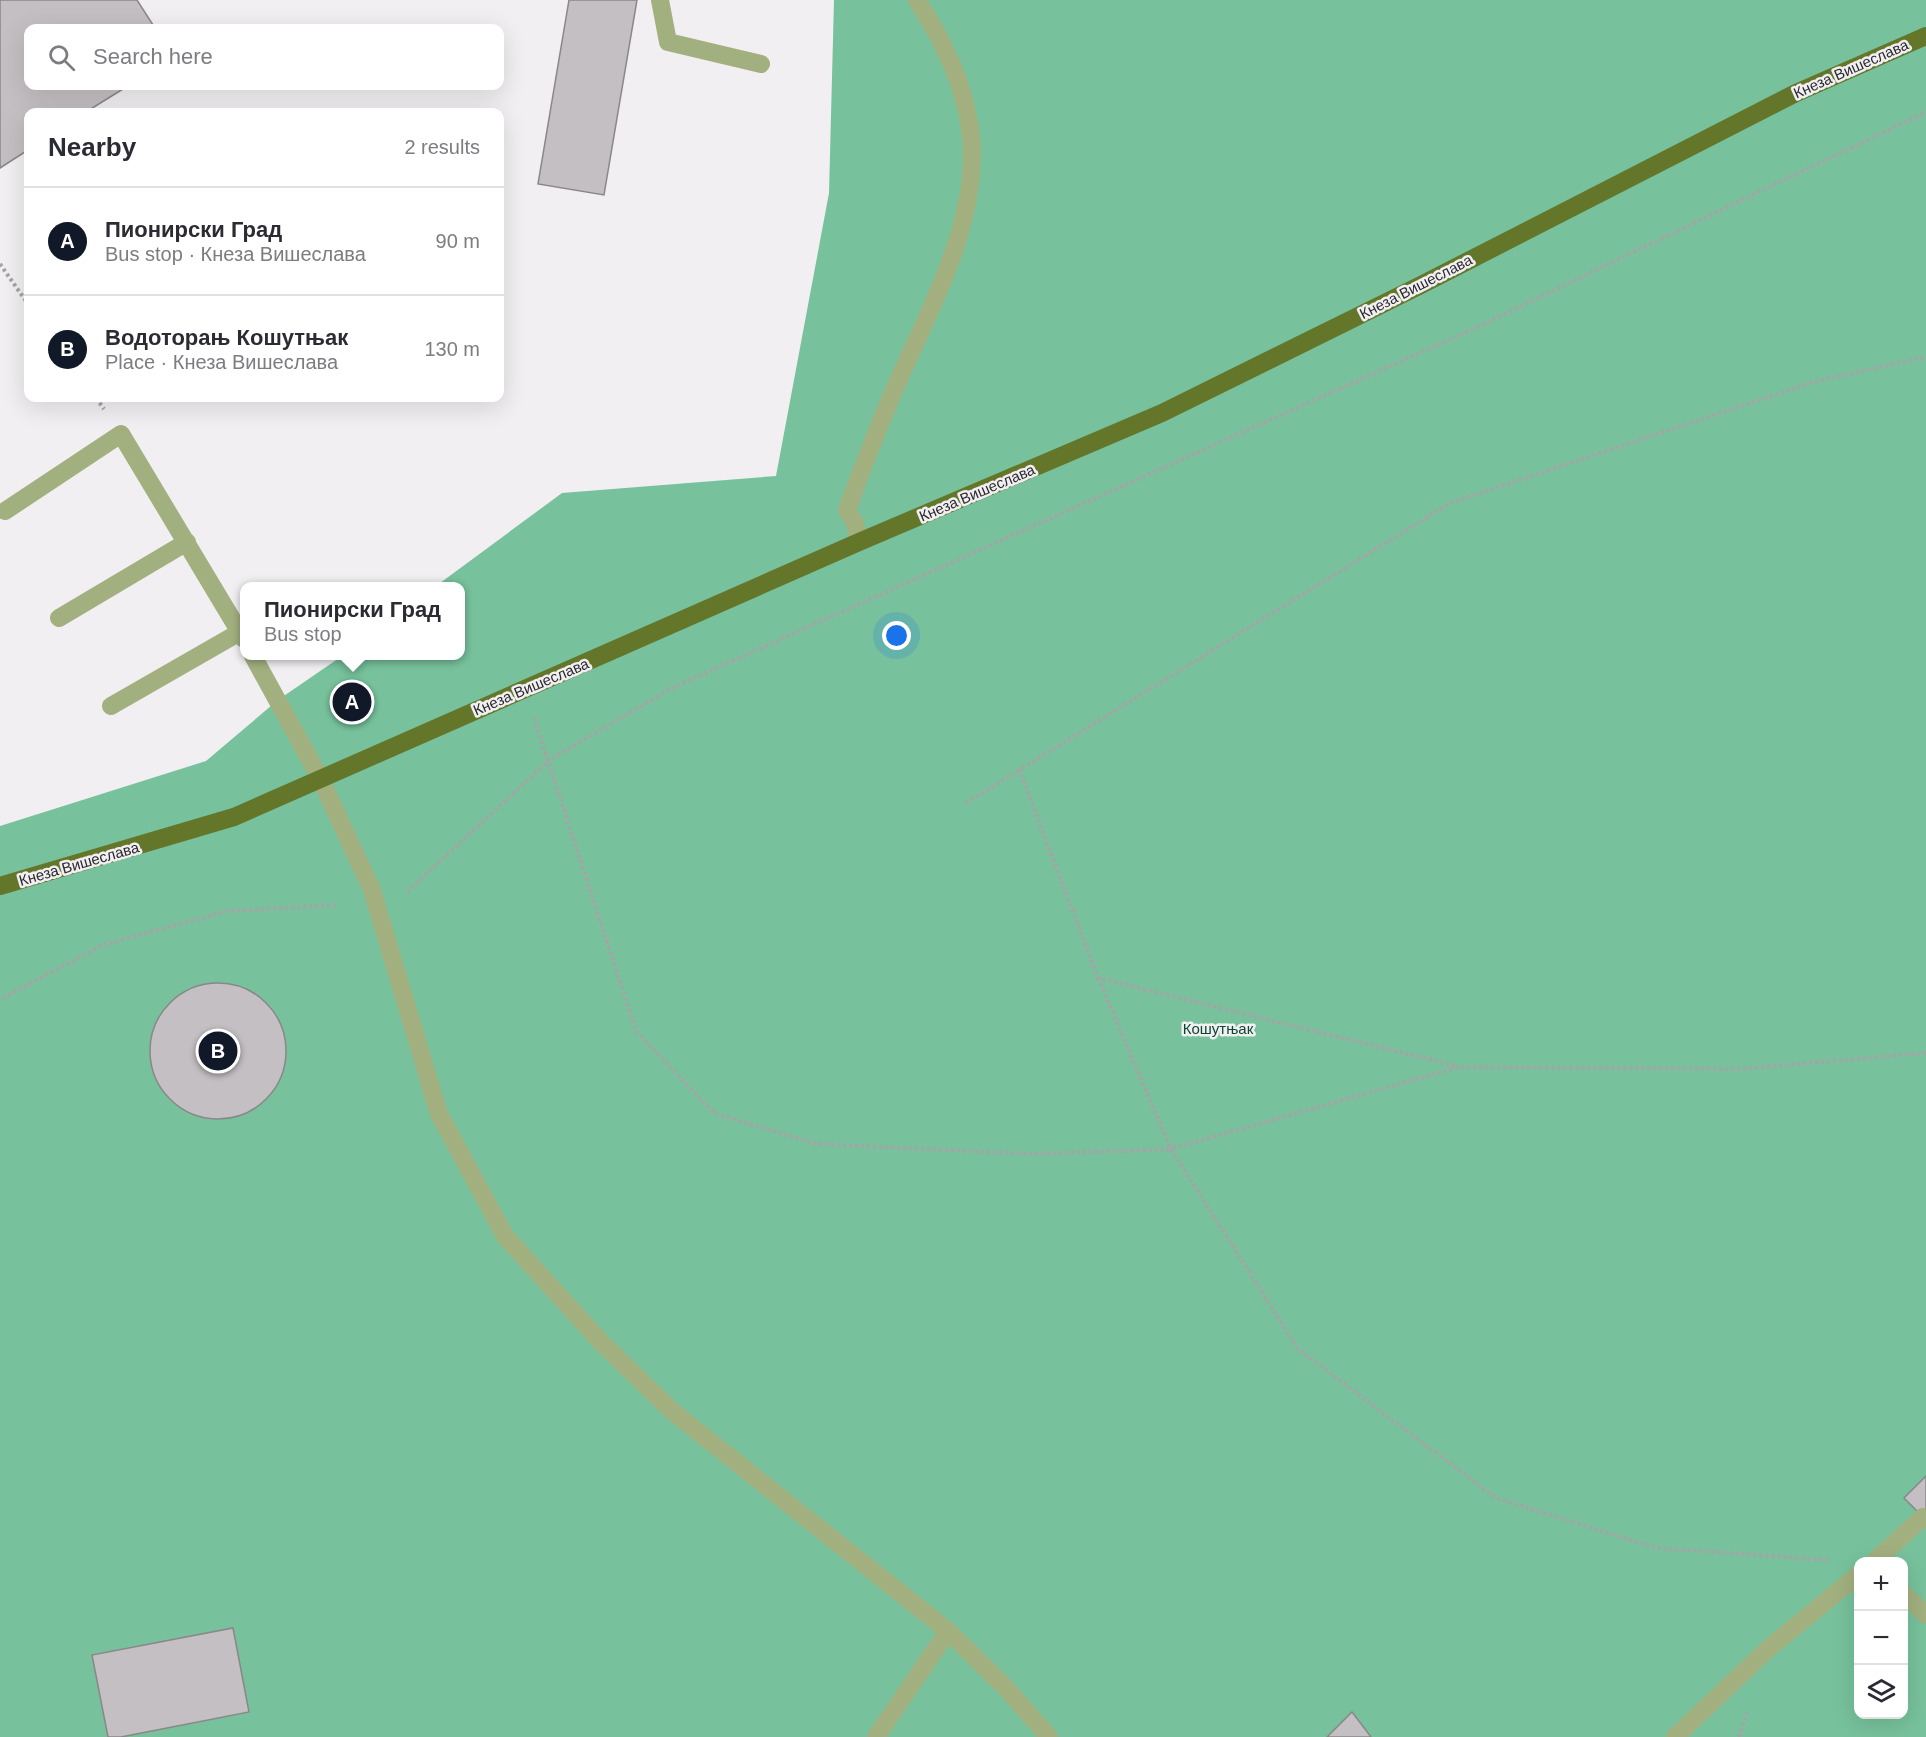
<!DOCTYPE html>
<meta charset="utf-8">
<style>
:root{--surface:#fff;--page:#f2f2f3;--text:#2b2b33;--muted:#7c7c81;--line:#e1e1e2;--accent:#111827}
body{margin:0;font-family:Arial,sans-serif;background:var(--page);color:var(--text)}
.controls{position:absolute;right:18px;bottom:18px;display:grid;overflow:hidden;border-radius:12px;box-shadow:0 6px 24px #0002}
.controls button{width:54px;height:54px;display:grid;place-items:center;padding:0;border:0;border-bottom:2px solid var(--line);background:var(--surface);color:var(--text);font:30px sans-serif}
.you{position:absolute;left:897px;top:636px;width:21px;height:21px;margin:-15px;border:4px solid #fff;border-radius:50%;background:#1a73e8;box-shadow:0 0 0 9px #1a73e833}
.badge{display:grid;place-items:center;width:39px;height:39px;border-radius:50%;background:var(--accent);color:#fff;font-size:20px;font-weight:700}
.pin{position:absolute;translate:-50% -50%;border:3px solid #fff;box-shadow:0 2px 6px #0006}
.popup{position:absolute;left:240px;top:582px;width:225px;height:78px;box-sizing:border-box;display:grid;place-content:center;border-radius:12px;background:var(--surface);filter:drop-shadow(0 2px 4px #0005);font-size:20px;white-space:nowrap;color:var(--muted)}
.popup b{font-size:22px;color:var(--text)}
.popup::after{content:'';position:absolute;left:50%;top:100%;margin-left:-12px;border:12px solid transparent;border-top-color:var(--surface)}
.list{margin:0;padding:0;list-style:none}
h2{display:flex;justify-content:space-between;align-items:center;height:78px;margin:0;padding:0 24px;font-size:26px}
h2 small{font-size:20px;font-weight:400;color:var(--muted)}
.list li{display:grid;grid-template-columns:39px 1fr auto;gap:18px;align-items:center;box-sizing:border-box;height:108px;padding:0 24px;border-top:2px solid var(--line)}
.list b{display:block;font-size:22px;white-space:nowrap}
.list p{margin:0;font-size:20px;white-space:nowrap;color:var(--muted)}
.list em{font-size:20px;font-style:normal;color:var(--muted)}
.icon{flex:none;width:33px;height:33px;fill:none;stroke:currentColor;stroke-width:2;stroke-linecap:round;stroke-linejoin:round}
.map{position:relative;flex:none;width:1926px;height:1737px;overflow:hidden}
.search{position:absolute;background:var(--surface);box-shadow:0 6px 24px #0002;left:24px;top:24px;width:480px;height:66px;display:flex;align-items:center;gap:15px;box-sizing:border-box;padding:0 21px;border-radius:12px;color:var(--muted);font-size:22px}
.panel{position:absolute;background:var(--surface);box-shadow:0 6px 24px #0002;left:24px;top:108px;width:480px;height:294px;border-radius:12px}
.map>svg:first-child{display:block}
</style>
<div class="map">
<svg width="1926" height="1737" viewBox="0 0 1926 1737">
<rect width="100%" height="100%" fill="#f2eff3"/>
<path fill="#77c29c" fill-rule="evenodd" d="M834,0H1926V1737H0V826L206,761L278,700L342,656H460V586H436L562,493L776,476L829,193ZM1858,1562H1904V1714H1858Z"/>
<path fill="#c3bfc2" stroke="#8a8789" stroke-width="1.5" d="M0,0H137L155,28H28V86H128L86,112H28V150L0,168Z
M569,0H637L604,195L538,184Z
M150 1051a68 68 0 1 1 136 0a68 68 0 1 1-136 0Z
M1926,1476V1520L1904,1498Z
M233,1628L249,1712L121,1737H108L92,1655Z
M1352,1712L1371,1737H1327Z"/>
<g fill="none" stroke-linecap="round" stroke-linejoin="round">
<path stroke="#a5a3a6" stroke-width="4" stroke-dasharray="3 3" stroke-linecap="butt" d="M0,264L28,304
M96,398L104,409
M534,718L636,1031L714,1113L816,1144L1033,1154L1171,1149L1459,1067L1738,1069L1926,1053
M1019,769L1098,978L1457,1066
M966,803L1450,503L1813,382L1926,357
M407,892L549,760L674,687L1473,329L1926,112
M1098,978L1171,1149L1298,1349L1496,1498L1656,1548L1828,1560
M3,998L103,945L227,911L337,905
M1739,1737L1747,1712"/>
<path stroke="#a2b07f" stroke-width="18" d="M660,0L668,42L761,64
M5,511L121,434L244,639
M859,542L855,523L847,510C863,466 880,422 899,379C930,309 971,235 972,156C972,100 947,46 917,0
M59,618L187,542
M253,656L320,778L372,890L439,1114L505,1236L600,1341L672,1411L948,1631L1005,1687L1049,1737
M111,706L240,632
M1874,1562L1923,1517
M1904,1594L1926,1615
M876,1737L948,1631
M1675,1737L1769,1648L1858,1575"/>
<path stroke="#64762a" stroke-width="18" d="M0,886L234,817L859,542L1162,413L1421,285L1796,93L1926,36"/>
</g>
<g text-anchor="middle" stroke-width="5" stroke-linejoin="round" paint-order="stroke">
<g font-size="15" fill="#29282a" stroke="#f2eff3">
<text transform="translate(1851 69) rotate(-24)" y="5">Кнеза Вишеслава</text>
<text transform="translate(1416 287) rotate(-27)" y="5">Кнеза Вишеслава</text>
<text transform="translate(977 493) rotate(-23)" y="5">Кнеза Вишеслава</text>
<text transform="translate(531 687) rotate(-23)" y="5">Кнеза Вишеслава</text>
<text transform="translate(79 864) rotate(-16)" y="5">Кнеза Вишеслава</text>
</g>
<g font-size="15" fill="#0a4830" stroke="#f2eff3">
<text x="1218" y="1034">Кошутњак</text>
</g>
</g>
</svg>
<div class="controls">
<button>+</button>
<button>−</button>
<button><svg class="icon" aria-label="layers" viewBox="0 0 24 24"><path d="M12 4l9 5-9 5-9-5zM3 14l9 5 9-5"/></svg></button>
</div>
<div class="you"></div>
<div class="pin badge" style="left:352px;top:702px">A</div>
<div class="popup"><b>Пионирски Град</b>Bus stop</div>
<div class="pin badge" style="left:218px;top:1051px">B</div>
<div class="search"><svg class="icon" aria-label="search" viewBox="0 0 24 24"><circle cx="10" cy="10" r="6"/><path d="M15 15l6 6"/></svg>Search here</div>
<section class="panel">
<h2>Nearby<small>2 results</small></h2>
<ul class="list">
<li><span class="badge">A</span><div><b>Пионирски Град</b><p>Bus stop · Кнеза Вишеслава</p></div><em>90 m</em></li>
<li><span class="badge">B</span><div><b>Водоторањ Кошутњак</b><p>Place · Кнеза Вишеслава</p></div><em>130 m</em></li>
</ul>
</section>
</div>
